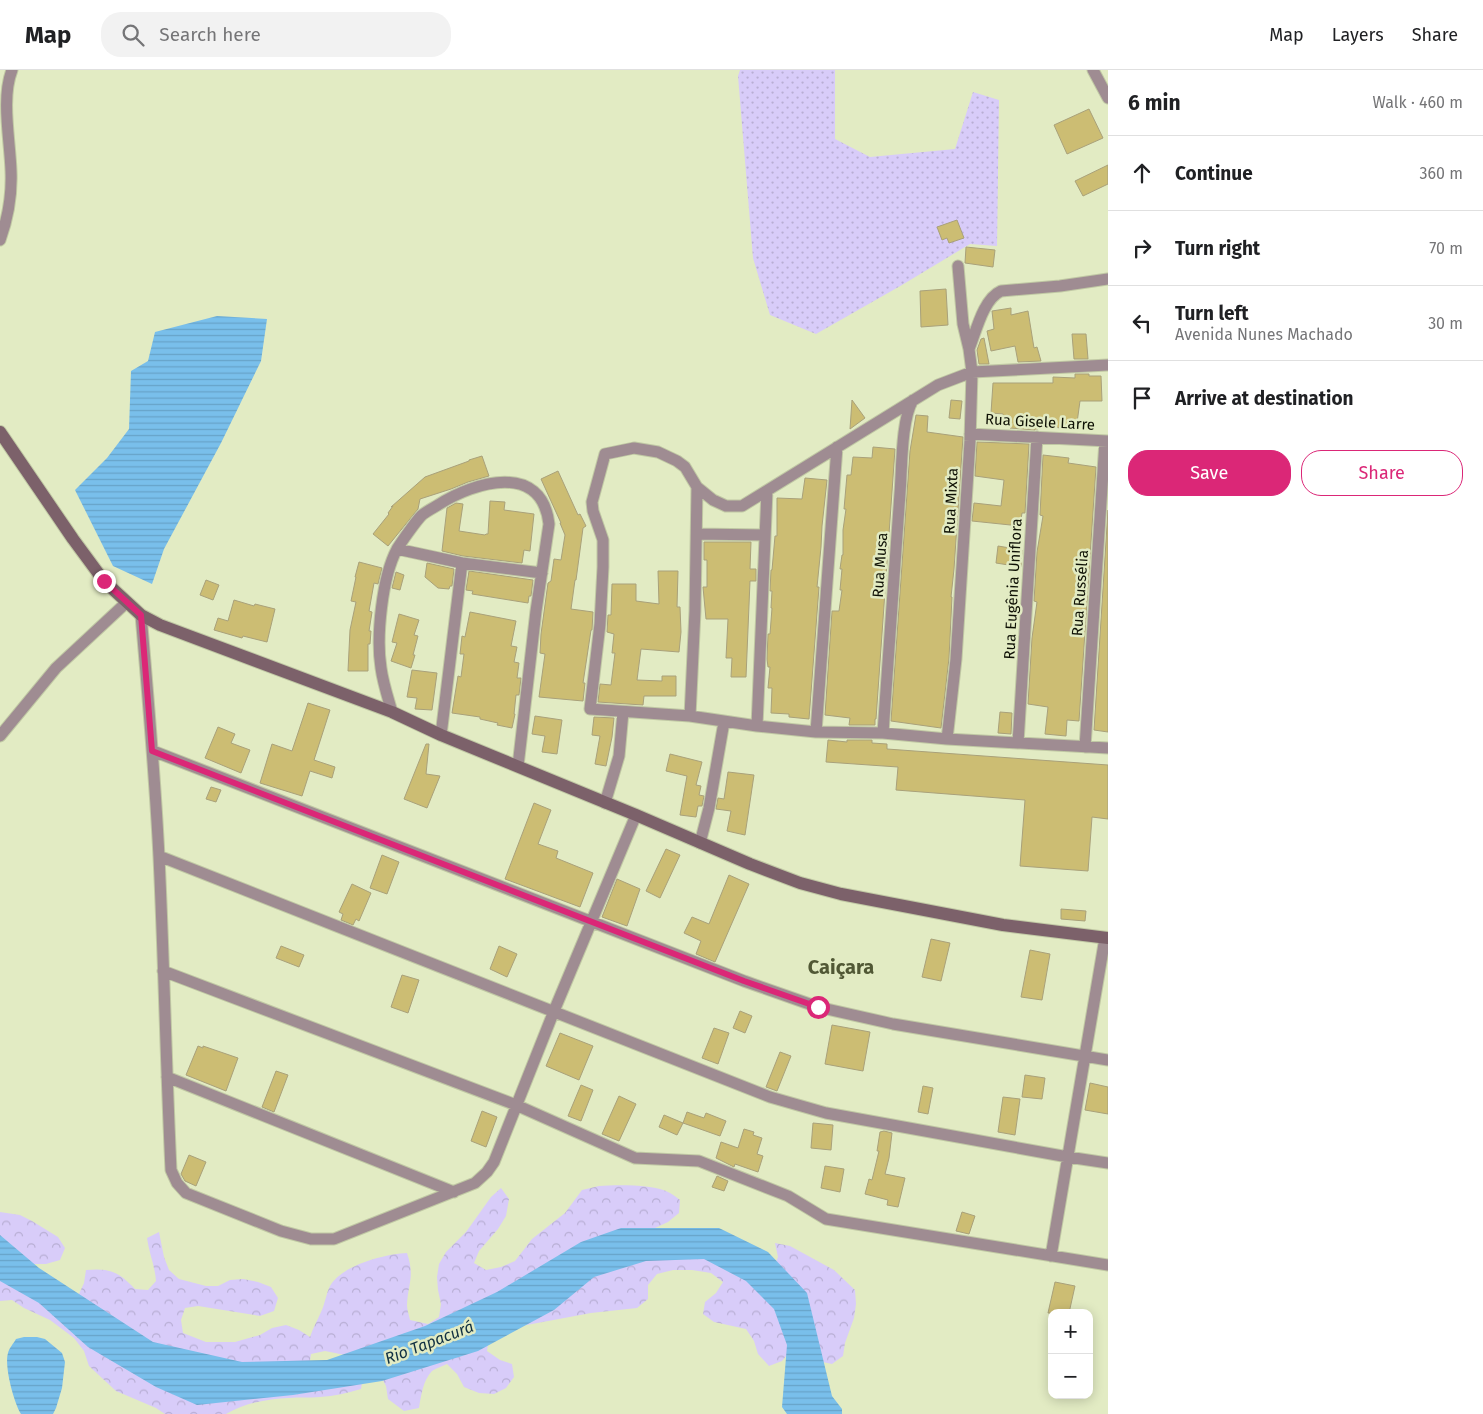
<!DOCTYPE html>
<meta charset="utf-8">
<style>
:root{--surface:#fff;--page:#f2f2f2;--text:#202124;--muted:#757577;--line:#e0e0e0;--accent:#db2777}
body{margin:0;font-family:"Fira Sans",sans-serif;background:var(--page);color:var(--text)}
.controls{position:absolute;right:15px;bottom:15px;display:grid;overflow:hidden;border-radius:10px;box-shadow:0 2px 12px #0003}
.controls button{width:45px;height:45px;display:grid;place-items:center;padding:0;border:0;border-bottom:1px solid var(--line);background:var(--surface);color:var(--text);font:25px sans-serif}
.stop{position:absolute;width:15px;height:15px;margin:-11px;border:4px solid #db2777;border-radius:50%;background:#fff}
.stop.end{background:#db2777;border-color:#fff;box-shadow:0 1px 5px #0008}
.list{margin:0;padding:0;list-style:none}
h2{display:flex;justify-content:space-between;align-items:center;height:65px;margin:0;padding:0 20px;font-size:21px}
h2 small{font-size:16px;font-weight:400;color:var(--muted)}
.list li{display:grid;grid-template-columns:32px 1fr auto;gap:15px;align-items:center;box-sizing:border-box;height:75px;padding:0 20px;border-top:1px solid var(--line)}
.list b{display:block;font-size:19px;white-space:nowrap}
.list p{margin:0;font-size:16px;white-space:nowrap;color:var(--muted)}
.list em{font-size:16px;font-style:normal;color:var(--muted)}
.actions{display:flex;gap:10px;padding:15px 20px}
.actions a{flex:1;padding:11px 0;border:1px solid var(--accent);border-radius:20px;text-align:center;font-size:18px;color:var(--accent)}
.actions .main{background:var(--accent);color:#fff}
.icon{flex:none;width:28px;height:28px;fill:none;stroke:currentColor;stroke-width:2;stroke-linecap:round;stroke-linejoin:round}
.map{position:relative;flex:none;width:1108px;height:1344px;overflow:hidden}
header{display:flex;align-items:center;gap:30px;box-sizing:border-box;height:70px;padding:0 25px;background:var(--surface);border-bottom:1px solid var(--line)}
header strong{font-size:24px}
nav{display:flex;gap:28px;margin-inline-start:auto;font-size:18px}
.search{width:350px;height:45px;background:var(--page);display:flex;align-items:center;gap:12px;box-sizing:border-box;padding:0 18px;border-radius:20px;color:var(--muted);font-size:19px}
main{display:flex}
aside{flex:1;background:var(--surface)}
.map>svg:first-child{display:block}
</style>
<header>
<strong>Map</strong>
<div class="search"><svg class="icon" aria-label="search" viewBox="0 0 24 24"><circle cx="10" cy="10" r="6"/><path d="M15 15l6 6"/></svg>Search here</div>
<nav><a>Map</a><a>Layers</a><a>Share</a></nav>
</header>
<main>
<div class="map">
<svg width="1108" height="1344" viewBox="0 0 1108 1344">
<defs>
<pattern id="forest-crowns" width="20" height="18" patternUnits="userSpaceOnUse" patternTransform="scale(1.25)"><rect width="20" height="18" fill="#d8ccf9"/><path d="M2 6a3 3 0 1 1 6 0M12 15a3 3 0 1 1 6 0" fill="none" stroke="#b8aed4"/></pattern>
<pattern id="garden-dots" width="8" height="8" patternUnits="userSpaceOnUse" patternTransform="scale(1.25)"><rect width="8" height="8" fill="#d8ccf9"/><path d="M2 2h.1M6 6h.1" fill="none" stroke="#b8aed4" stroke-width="1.8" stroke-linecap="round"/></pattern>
<pattern id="water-rules" width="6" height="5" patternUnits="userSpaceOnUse" patternTransform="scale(1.25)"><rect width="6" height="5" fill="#79bfeb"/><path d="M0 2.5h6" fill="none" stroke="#67a3c8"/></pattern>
</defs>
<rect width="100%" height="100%" fill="#e2ebc3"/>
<path fill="url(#forest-crowns)" d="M599,1116C617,1115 654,1114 670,1123C674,1125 677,1128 680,1130L679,1143L668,1152L655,1158L648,1179L773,1199L778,1187L775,1173L790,1176L834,1200L855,1220L856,1234L854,1248L845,1273L843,1286L832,1294L818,1291L791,1280L782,1291L769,1296L758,1284L754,1271L746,1259L714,1252L703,1244L705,1232L716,1223L723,1212L711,1203L692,1200H673L657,1204L648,1215V1229L637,1238L591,1243L516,1257L489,1268L487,1281L500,1290L512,1294L514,1307L506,1318L494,1324L479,1323L464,1317L457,1304L447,1294C443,1296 436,1298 432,1301C423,1310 421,1326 419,1338L404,1341L388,1329L386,1316L379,1303L355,1287L325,1281L311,1284L309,1296L363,1306L361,1319C348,1323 334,1326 320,1327C310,1328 299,1327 289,1328C267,1329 245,1333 226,1344H165L156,1338L116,1321L89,1296L84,1281L74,1268L50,1250L24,1238L12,1230L0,1231V1142L20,1145L32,1151L58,1167L65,1178L60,1190L46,1194H28L78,1226L84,1213L86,1200C109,1198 118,1201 135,1219L148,1220L156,1211C155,1196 149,1183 147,1168L159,1162L164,1187L169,1200L179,1209L206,1216H218L230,1210L243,1209L258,1212L271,1217L278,1228L274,1241L260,1246L198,1236L185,1238L181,1250L183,1263L206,1272H235L260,1265L272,1258L286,1255L299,1260L310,1267C313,1258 317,1251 321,1242C325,1234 326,1224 330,1216C342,1195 385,1184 407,1183C415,1207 408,1213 407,1235C407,1240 409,1245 410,1250L428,1254L439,1247L441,1234L438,1220L437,1207L439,1194L446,1182L466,1162L491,1127L501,1118L509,1129L506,1146L498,1159L479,1181L474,1193L486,1200L501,1197L515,1191L532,1169L565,1143L582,1120Z"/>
<path fill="url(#garden-dots)" d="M740,0H835V69L870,87L955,79L973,22L999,30L997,176L970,174L902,215L816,264L770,245L753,188L738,6Z"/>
<path fill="url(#water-rules)" d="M217,246L267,249L261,291L221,373L164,479L152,514L113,496L75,420L107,388L129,359L131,301L148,291L155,262Z
M621,1158H719L768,1182L807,1223L832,1326L842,1339V1344H787L782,1337L787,1275L774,1239L746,1211L704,1189L646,1191L594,1207L554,1240L478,1281L382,1311L293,1325L197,1335L156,1317L88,1277L39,1233L0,1211V1165L39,1198L153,1272L242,1292L327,1290L425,1256L497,1222L581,1172Z
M24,1267H37L45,1269L62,1283L65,1292L62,1318L56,1338L53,1344H21C14,1333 4,1296 8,1283C9,1278 14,1273 16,1269Z"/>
<path fill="#ccbd73" stroke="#a9a17a" d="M1089,39L1103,68L1067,84L1054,55Z
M1108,95V114L1083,126L1075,111Z
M957,150L964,168L949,173L947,168L942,170L937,157Z
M966,177L995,180L993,197L965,193Z
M946,219L948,255L921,257L920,221Z
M1011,238V245L1028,241L1034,278L1037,277L1041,291L1018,292L1015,276L991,281L987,261L994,259L992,241Z
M1072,264H1086L1088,289H1074Z
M984,268L989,294H979L977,280L981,269Z
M1075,304H1089V306H1101L1102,331H1080L1076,360L1038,355V359H1035V360L1010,358V353L1003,352V344L991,343L993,313H1053V307L1075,308Z
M852,330L865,348L850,359Z
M951,330L962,331L960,349L949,348Z
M916,345L928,346L927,362L963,367L954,499L951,527H952L949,588L941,658L891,651L910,381Z
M977,372L1029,374L1025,443H1022L1020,456L972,451L974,433L1001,436L1004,410L975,406Z
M873,377L895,379L876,649H875V655H849L850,648L825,645L832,541H839L842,520H840L842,499H840L842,485H843V460L846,439H844L847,405H851L853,387L872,388Z
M1043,385L1069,388L1068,393L1096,397L1079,651L1067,650L1066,666L1045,664L1048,637L1028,634L1032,568L1037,532L1034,531L1037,482L1043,446L1040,445Z
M482,386L489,406L468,412L451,419L420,429L418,439L388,476L373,464L389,444L388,443L393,436L391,437L425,407L469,391V390Z
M558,401L578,445L580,444L586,456L583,458L576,510H575L571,539L593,542L592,560H591L583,613H585L583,631L539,627L545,584L540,583L541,564L548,513L551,511L554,489L561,490L565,465L560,453H561L541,409Z
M805,408L827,410L822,456L821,477L817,517H819L809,649L789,647V644L771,643L772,618H768L770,597H768L767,589L768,564H770L772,538H771L772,521H770L771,500H772L775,466H777V428L802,429Z
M490,431L505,432L504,440L534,444L530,481L524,480L522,493L463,486L442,481L447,438L456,433L463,434L459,461L485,465L486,464H488Z
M1108,440V662L1094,660Z
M704,472H751L750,499H756V511H750L746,607H731L732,588H726L728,549H706L703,517H707V490H704Z
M998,476L1022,480L1021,497L996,493Z
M359,492L382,498L378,514L374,513L369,541L372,542L369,561H371L370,574H368V601H348L350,560L356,532L351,531L356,507H355Z
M427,493L454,499L452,516H450L449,519L438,518L425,507Z
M469,501L533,510L531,526H529L528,533L472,524L473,521L466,520Z
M658,501H678L677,537H680L681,562L679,582L641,579L637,610L662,611V606H676V626H644L643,635L598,632L600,614L611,615L615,583H612L614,564L607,562L608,545H611L612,514H636V531L659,534Z
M396,502L404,505L400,520L392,518Z
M206,510L219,515L213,530L200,525Z
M234,530L254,536L255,534L275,539L267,572L243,566L242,568L214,560L218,548L228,551Z
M470,542L516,551L511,576L517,577L514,592L519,593L517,608H521L519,625H516L514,644H515L512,658L497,655L498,653L480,649V647L452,643L458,606L461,607L464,584H460L462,566L465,567Z
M399,544L419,550L414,565L418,566L413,585H415L411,598L391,591L397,573L392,572Z
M412,600L437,603L432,640L415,639L417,628L407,627Z
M308,633L330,640L314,690L335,697L332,708L310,701L302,726L260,713L272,674L292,681Z
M1000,642L1012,643L1011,664L998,663Z
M535,646L562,650L557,684L542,682L545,666L532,664Z
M594,647L614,648L612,667L606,696L595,694L600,666L592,665Z
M218,657L235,664L231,673L250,680L241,703L205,688Z
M828,670L847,672V670H872V673L887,674V679L1108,695V749L1092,747L1088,801L1020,796L1025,730L896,720L898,697L826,692Z
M426,674H429L426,704L440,706L427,738L404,729Z
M670,684L702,692L696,715L701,716L699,725L704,726L702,736H698L696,747L680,745L687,706L666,701Z
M728,702L754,705L745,765L727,761L731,741L716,739L718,728L724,729Z
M211,717L221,720L216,732L206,729Z
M534,733L551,740L538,774L558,781L556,788L593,803L580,837L505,809Z
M666,779L680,785L660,828L646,821Z
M382,785L399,792L387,824L370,818Z
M729,805L749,814L715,892L696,884L701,871L684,863L692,847L709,854Z
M617,809L640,819L627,856L602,847Z
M352,814L371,823L359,851L356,849L353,855L341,850L343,844L339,842Z
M1061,839L1086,841L1085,851L1061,849Z
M931,869L950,873L941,911L922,907Z
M281,876L304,885L299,897L276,888Z
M499,876L517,884L507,907L490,899Z
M1030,880L1050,884L1042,930L1021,927Z
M402,905L419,910L408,943L391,937Z
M740,941L752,946L745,963L733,958Z
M832,955L870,962L863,1001L825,994Z
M714,958L729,963L718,994L702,988Z
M560,963L593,976L579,1010L546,996Z
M198,976L203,978V976L238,988L226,1021L186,1005Z
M780,982L791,986L777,1021L766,1017Z
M276,1001L288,1005L274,1042L262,1037Z
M1025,1005L1045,1008L1042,1029L1022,1027Z
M1090,1013L1108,1017V1044L1085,1040Z
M581,1015L593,1020L581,1051L568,1046Z
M923,1016L933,1018L928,1044L918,1042Z
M619,1026L636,1034L619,1071L602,1064Z
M1003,1027L1020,1029L1015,1065L998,1062Z
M482,1041L497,1047L486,1077L471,1071Z
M687,1042L704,1048L706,1043L726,1051L720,1066L683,1053Z
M664,1045L683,1053L677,1065L659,1057Z
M813,1053L833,1055L831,1080L811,1078Z
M744,1059L754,1062L753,1065L762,1068L757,1084L763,1086L758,1102L735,1094L734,1097L716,1088L721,1072L738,1078Z
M884,1061L892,1063L889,1088L885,1104L905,1108L898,1137L887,1135L888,1130L865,1124L869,1109L872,1110L879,1081H877L880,1062Z
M189,1085L206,1092L196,1116L185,1111L181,1104Z
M825,1096L844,1099L840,1122L821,1118Z
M717,1106L728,1111L724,1121L712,1117Z
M962,1142L975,1146L969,1164L956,1161Z
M1055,1212L1075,1216L1069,1243H1048Z"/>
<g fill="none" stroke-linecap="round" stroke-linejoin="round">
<g stroke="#c0c8a4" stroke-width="13">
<path id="street" d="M1093,0L1108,28
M0,170C8,148 12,124 11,101C10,70 1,28 12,0
M969,279C976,262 983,229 1001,221L1060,216L1108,209
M1108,295L972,302L938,315L742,436H726L713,430L697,417L685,397L677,391L658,382L634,378L605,384L592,432L593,441L603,470V497L600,554L590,639L690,646L757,656L816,662L883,663L947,669L1108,678
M970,364L1108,371
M697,464L765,465
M397,479L462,493L542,503
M141,545C148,625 155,706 159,787C164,891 166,996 171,1100L177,1113L186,1123L281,1161L311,1169H334L475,1113L487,1102L494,1092L554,941L636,745
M392,642C388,628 383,613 381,598C376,567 382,507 397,479C402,471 416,451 422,445C427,441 433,438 438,435C475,411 542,392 549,454L536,541L518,696
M690,646L695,541L697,417
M757,656L767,421
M816,662L837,377
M883,663C889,583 894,503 900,423C902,400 901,349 913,330
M441,665L462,493
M0,666L56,598L127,532
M947,669L956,589L970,371L972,302L969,279L963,254L958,196
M1018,673L1037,367
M1085,677L1105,371
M153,681L744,911L818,937L893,954L1108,990
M605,733L619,686L623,642
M700,773L709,738L724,652
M159,786L770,1027L826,1043L1068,1087L1108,1093
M163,901L516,1035L635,1088L699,1091L788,1126L826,1149L1108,1195
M167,1007L454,1122
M1051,1186L1105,868"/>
</g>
<g stroke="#c0c8a4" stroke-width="14">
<path id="secondary" d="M0,362L73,469L104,511L141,545L160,555L392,642L441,665L636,745L750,794L800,813L841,824L1003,855L1108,868"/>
</g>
<use href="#street" stroke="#9f8c92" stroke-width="11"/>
<use href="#secondary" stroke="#7c616a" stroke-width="12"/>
</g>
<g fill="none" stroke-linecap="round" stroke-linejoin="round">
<path stroke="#db2777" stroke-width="6" d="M104,511L141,545L152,681L744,911L818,937"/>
</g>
<g text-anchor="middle" stroke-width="5" stroke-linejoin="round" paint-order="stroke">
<g font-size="15" fill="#0e1004" stroke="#e2ebc3">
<text transform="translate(1040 352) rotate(3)" y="5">Rua Gisele Larre</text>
<text transform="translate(951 431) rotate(-87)" y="5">Rua Mixta</text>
<text transform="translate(880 495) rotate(-86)" y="5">Rua Musa</text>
<text transform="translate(1013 519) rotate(-87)" y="5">Rua Eugênia Uniflora</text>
<text transform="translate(1080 523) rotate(-86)" y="5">Rua Russélia</text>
</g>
<g font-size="16" font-style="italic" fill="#113143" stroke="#e2ebc3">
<text transform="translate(429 1272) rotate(-21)" y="6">Rio Tapacurá</text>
</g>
<g font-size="20" font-weight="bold" fill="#515835" stroke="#e2ebc3">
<text x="841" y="904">Caiçara</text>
</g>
</g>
</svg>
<div class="controls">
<button>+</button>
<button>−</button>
</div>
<div class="stop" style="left:818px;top:937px"></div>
<div class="stop end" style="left:104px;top:511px"></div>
</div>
<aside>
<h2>6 min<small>Walk · 460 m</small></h2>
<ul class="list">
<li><svg class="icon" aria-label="ahead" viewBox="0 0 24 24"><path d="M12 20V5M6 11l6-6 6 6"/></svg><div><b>Continue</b></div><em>360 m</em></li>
<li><svg class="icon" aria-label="right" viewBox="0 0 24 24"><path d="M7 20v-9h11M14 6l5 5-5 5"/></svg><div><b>Turn right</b></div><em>70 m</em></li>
<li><svg class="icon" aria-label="left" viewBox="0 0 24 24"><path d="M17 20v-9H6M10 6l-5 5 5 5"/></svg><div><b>Turn left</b><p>Avenida Nunes Machado</p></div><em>30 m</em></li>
<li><svg class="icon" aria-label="arrive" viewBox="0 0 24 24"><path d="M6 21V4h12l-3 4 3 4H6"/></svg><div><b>Arrive at destination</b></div></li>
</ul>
<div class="actions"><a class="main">Save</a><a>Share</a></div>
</aside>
</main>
